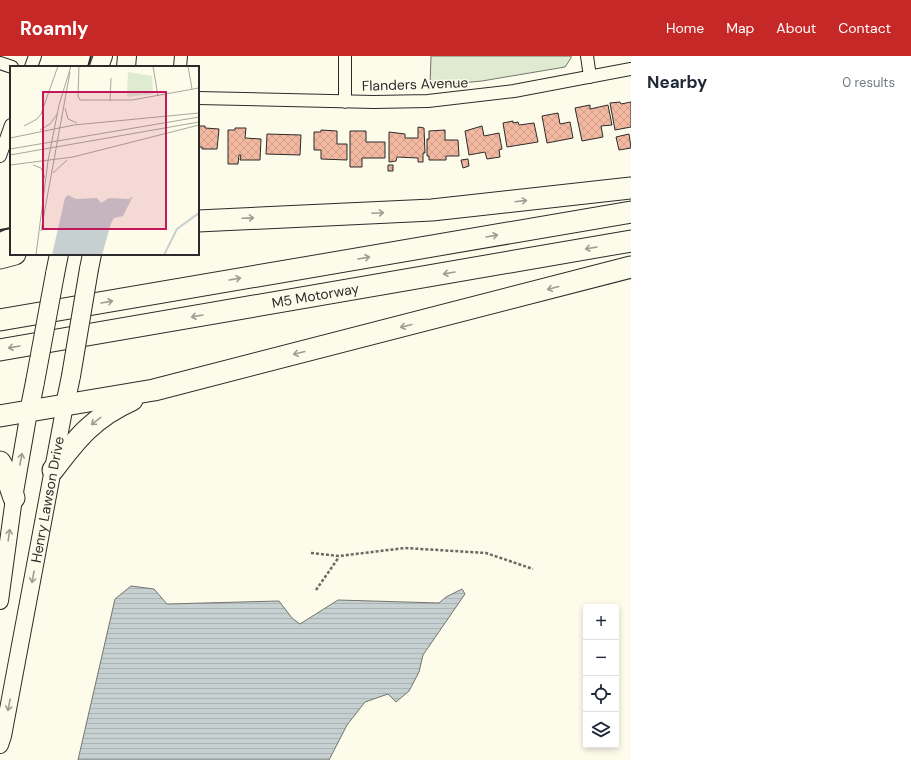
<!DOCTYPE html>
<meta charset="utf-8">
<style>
:root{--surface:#fff;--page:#f6f6f7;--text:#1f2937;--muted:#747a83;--line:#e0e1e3;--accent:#c62828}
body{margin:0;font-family:"DM Sans",sans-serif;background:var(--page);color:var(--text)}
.controls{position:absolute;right:12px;bottom:12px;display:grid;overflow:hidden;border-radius:4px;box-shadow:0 2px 6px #0003}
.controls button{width:36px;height:36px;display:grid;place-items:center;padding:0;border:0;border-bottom:1px solid var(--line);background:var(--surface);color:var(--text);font:20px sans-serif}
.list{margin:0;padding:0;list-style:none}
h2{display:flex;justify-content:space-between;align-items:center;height:52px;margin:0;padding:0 16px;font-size:17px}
h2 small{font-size:13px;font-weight:400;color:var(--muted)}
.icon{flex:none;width:22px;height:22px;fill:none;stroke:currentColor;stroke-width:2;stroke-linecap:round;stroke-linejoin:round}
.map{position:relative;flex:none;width:631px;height:704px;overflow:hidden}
header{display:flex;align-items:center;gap:24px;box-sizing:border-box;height:56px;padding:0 20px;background:var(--accent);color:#fff}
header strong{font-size:19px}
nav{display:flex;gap:22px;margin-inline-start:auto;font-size:14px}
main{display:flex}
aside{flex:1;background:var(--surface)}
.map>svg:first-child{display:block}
</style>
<header>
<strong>Roamly</strong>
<nav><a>Home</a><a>Map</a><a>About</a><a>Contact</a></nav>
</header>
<main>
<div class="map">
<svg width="631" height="704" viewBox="0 0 631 704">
<defs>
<pattern id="water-rules" width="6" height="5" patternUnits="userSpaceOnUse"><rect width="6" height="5" fill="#c7d0d0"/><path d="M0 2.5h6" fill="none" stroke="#abb3b3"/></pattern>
<pattern id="building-cross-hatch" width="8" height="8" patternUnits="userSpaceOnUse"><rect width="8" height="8" fill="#f2b8a0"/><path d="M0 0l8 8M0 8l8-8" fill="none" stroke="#d09e8a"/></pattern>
</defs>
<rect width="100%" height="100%" fill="#fdfbea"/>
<path fill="#deebd1" stroke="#74746e" d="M431,0H571V2L565,11L482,25L430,30Z"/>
<path fill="url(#water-rules)" stroke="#74746e" d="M131,530L154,533L167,548L279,545L292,562L300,568L338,544L439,547L446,541L462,533L465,538L423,599L419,616L409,635L396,646L388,638L365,646L347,669L329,704H78L115,543Z"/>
<path fill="url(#building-cross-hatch)" stroke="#2b2b2b" d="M620,46L621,48L631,46V71L615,74L610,47Z
M590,49V53L608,49L612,69L601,70L603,81L582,85L575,52Z
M558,57L560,68L570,66L573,82L547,87L542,60Z
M513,65V67L518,66L519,69L534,67L538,86L507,91L503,67Z
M198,70H205V72L219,73L217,93H202V91H198Z
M482,70L484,80L499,77L502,93L499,94L500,101L487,103L485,96L469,99L465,75Z
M418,71L424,72L425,97H423V106H418V102L397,101L396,105L389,106V76L405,78V82H418Z
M235,72H246L245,82L261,83L260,104H240L241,99H239L238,108H228V74H235Z
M321,74L337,75V88H347V104L321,103V94H314V76H321Z
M445,74V84H458L459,100H446V104H429V100H427V83H429V75Z
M350,75H366V86H385V102H362V111H350Z
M267,78L301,79L300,99L266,98Z
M629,78L631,92L619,94L616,81Z
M468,103L469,110L463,112L461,104Z
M388,109H393V115H388Z"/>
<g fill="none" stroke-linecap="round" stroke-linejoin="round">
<g stroke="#2b2b2b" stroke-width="14">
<path id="street" d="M587,0L590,21
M0,7L12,11
M31,11L35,0
M180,11L181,0
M198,42L374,46L428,45L514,35L631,13
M345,46V0
M0,100L11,69"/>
</g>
<g stroke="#2b2b2b" stroke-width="18">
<g id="secondary">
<path d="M0,545L14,442L29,356"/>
<path id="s1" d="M0,689L3,680L65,349"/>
</g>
</g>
<g stroke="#2b2b2b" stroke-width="20">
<path id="primary" d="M99,11L103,0
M126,11L127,0
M89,213L92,198
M55,218L59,198
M65,349L71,320
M29,356L35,326"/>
</g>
<g stroke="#2b2b2b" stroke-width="23">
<g id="highway">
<path d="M198,165L432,154L631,132"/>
<path d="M0,188L11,183"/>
<path d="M0,202L15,198"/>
<path d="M0,264L631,156"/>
<path id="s2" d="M0,294L631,185"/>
<path d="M0,360L154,334L631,211"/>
<path d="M0,406L4,413L14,442"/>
<path d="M53,414C77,382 94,361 132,344"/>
</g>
</g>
<path stroke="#6a6964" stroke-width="2.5" stroke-dasharray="3 2" stroke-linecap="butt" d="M311,497L339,500L405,492L486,497L533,513
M316,534L339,501"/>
<use href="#street" stroke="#fdfbea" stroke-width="12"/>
<use href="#secondary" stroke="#fdfbea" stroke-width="16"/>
<use href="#primary" stroke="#fdfbea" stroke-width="18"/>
<use href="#highway" stroke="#fdfbea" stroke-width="21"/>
<g stroke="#2b2b2b" stroke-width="20" stroke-linecap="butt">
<path id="primary-bridge" d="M71,320L89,213
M35,326L55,218"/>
</g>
<use href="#primary-bridge" stroke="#fdfbea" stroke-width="18"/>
<path stroke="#2b2b2b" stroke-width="2" d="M88,11L91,0
M0,174L11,172"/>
</g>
<defs><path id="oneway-shaft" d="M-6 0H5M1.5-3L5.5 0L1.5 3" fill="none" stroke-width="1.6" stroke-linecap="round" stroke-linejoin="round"/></defs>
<g stroke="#9e9d94">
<use href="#oneway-shaft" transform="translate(521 145) rotate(-7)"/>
<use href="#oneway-shaft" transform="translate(378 157) rotate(-3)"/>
<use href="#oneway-shaft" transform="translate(248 162) rotate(-2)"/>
<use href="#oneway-shaft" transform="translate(492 180) rotate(-10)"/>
<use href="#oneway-shaft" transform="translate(591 192) rotate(170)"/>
<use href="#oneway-shaft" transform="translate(364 202) rotate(-10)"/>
<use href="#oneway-shaft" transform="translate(449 217) rotate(170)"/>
<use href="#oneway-shaft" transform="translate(235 223) rotate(-10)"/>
<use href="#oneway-shaft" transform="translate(553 232) rotate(165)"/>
<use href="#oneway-shaft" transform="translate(107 246) rotate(-10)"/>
<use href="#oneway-shaft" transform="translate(197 260) rotate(170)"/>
<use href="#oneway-shaft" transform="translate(406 270) rotate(166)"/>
<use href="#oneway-shaft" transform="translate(14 291) rotate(170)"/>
<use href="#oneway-shaft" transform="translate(299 297) rotate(166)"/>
<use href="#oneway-shaft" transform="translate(96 365) rotate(142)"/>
<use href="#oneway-shaft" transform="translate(21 403) rotate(-79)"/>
<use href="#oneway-shaft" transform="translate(9 479) rotate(-82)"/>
<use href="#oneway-shaft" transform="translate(33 521) rotate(100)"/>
<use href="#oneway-shaft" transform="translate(9 649) rotate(101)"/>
</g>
<g text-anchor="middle" stroke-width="3" stroke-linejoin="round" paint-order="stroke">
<g font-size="14" fill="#2b2b2b" stroke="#fdfbea">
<text transform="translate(415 28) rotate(-2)" y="5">Flanders Avenue</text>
<text dy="5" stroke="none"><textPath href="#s2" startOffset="320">M5 Motorway</textPath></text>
<text dy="5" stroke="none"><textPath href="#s1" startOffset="250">Henry Lawson Drive</textPath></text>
</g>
</g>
<g transform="translate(10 10)">
<rect width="189" height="189" fill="#fdfbea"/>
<path d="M118,6L142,10L143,28L117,31Z" fill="#deebd1"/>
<path d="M58,129L66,133L87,132L91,137L99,132L119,133L123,130L113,150L104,152L101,157L92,189H42L55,132Z" fill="#c7d0d0"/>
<path fill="none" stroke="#c7d0d0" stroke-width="2" d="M154,189L167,163L189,147"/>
<path fill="none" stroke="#a9a89e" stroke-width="1" d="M69,0L68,30L70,34H122L189,22M143,0L148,30M178,0L182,23M100,35L101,12M55,42L58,53L67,57M14,60L27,53L31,48L48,0M30,64L40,58L47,48M0,72L64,59L189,47M0,83L189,51M0,89L189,56M0,99L63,91L189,59M23,99L31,102L35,112M43,107L57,94M31,165L60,6M26,189L38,95L49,39L61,0"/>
<path fill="#c2185b" fill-opacity="0.15" stroke="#c2185b" stroke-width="2" d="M33,26H156V163H33Z"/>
<rect width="189" height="189" fill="none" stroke="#2b2b2b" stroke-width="2"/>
</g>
</svg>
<div class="controls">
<button>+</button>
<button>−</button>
<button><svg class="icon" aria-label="locate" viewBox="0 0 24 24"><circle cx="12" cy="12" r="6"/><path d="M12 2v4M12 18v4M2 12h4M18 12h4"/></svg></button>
<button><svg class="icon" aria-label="layers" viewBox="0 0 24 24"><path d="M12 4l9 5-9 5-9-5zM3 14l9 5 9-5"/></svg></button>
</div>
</div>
<aside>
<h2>Nearby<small>0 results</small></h2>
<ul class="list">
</ul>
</aside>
</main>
